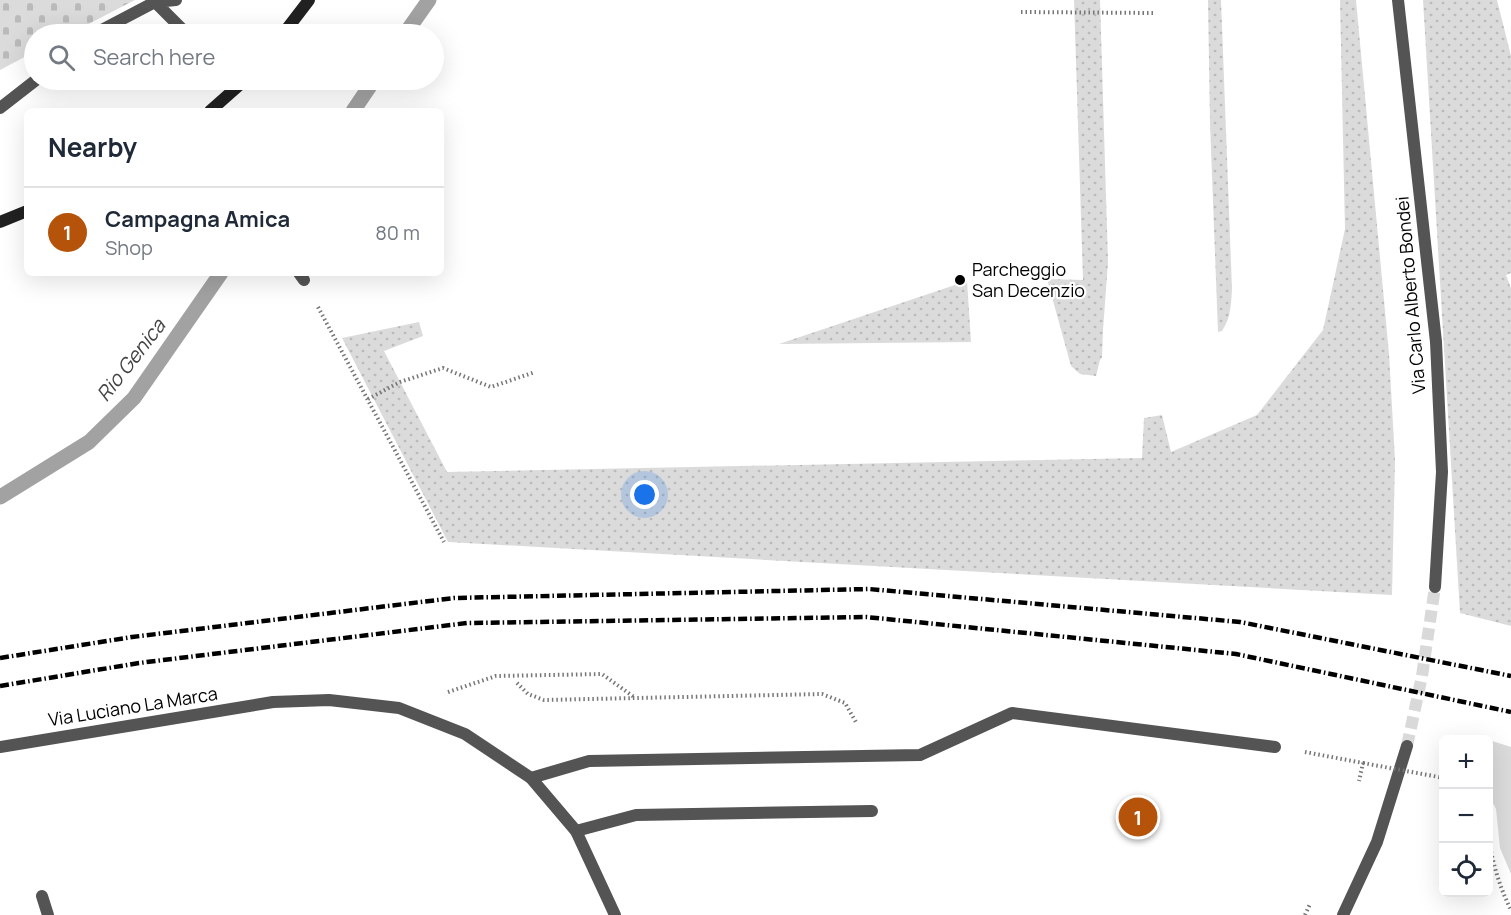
<!DOCTYPE html>
<meta charset="utf-8">
<style>
:root{--surface:#fff;--page:#f2f2f3;--text:#1f2937;--muted:#747a83;--line:#e0e1e3;--accent:#b45309}
body{margin:0;font-family:Manrope,sans-serif;background:var(--page);color:var(--text)}
.controls{position:absolute;right:18px;bottom:18px;display:grid;overflow:hidden;border-radius:9px;box-shadow:0 6px 24px #0002}
.controls button{width:54px;height:54px;display:grid;place-items:center;padding:0;border:0;border-bottom:2px solid var(--line);background:var(--surface);color:var(--text);font:30px sans-serif}
.you{position:absolute;left:645px;top:495px;width:21px;height:21px;margin:-15px;border:4px solid #fff;border-radius:50%;background:#1a73e8;box-shadow:0 0 0 9px #1a73e833}
.badge{display:grid;place-items:center;width:39px;height:39px;border-radius:50%;background:var(--accent);color:#fff;font-size:20px;font-weight:700}
.pin{position:absolute;translate:-50% -50%;border:3px solid #fff;box-shadow:0 2px 6px #0006}
.list{margin:0;padding:0;list-style:none}
h2{display:flex;justify-content:space-between;align-items:center;height:78px;margin:0;padding:0 24px;font-size:26px}
h2 small{font-size:20px;font-weight:400;color:var(--muted)}
.list li{display:grid;grid-template-columns:39px 1fr auto;gap:18px;align-items:center;box-sizing:border-box;height:90px;padding:0 24px;border-top:2px solid var(--line)}
.list b{display:block;font-size:22px;white-space:nowrap}
.list p{margin:0;font-size:20px;white-space:nowrap;color:var(--muted)}
.list em{font-size:20px;font-style:normal;color:var(--muted)}
.icon{flex:none;width:33px;height:33px;fill:none;stroke:currentColor;stroke-width:2;stroke-linecap:round;stroke-linejoin:round}
.map{position:relative;flex:none;width:1511px;height:915px;overflow:hidden}
.search{position:absolute;background:var(--surface);box-shadow:0 6px 24px #0002;left:24px;top:24px;width:420px;height:66px;display:flex;align-items:center;gap:15px;box-sizing:border-box;padding:0 21px;border-radius:33px;color:var(--muted);font-size:22px}
.panel{position:absolute;background:var(--surface);box-shadow:0 6px 24px #0002;left:24px;top:108px;width:420px;height:168px;border-radius:9px}
.map>svg:first-child{display:block}
</style>
<div class="map">
<svg width="1511" height="915" viewBox="0 0 1511 915">
<defs>
<pattern id="grass-dots" width="8" height="8" patternUnits="userSpaceOnUse" patternTransform="scale(1.5)"><rect width="8" height="8" fill="#dbdbdb"/><path d="M2 2h.1M6 6h.1" fill="none" stroke="#bababa" stroke-width="1.8" stroke-linecap="round"/></pattern>
<pattern id="cemetery-stones" width="16" height="16" patternUnits="userSpaceOnUse" patternTransform="scale(1.5)"><rect width="16" height="16" fill="#dbdbdb"/><path d="M2 7V4a2 2 0 0 1 4 0v3zM10 15v-3a2 2 0 0 1 4 0v3z" fill="#bababa"/></pattern>
</defs>
<rect width="100%" height="100%" fill="#fff"/>
<path fill="url(#grass-dots)" d="M1074,0H1100L1108,262L1103,330L1102,357L1100,360L1096,376L1080,374L1071,366L1047,279L1083,280Z
M1208,0H1221L1232,289C1231,304 1231,318 1222,331L1218,332L1210,123Z
M1340,0H1356L1389,354L1395,460L1392,595L448,542L342,338L419,322L423,336L384,351L447,472L1142,458L1144,418L1162,415L1171,452L1257,415L1323,330L1345,229Z
M1423,0H1497L1511,56V273L1506,275L1511,288V626L1460,613Z
M967,281L971,342L779,344Z"/>
<path fill="url(#cemetery-stones)" d="M0,0H135L69,34H34V52L0,70Z"/>
<path fill="#dbdbdb" d="M1489,740L1511,747V874L1500,848L1496,809L1489,795Z"/>
<g fill="none" stroke-linecap="round" stroke-linejoin="round">
<path stroke="#a2a2a2" stroke-width="15" d="M405,34L429,0
M353,111L374,80
M0,497L89,442L134,398L221,273"/>
<path stroke="#d9d9d9" stroke-width="12" stroke-dasharray="12 6" stroke-linecap="butt" d="M1407,746L1422,676L1435,587"/>
<path stroke="#767676" stroke-width="4" stroke-dasharray="1.5 3" stroke-linecap="butt" d="M1021,12L1153,13
M318,307L444,542
M368,399L400,382L443,368L491,387L535,372
M517,683L528,694L544,700L822,694L845,703L857,724
M448,692L496,676L602,674L634,697
M1305,752L1363,763L1359,781
M1488,834C1492,861 1499,886 1511,910
M1305,915L1310,904"/>
<path stroke="#545454" stroke-width="12" d="M155,2L176,0
M94,34L155,2L187,34
M0,108L36,80
M299,273L304,280
M531,778L589,761L920,755L1012,713L1275,747
M576,831L636,815L872,811
M42,896L48,915"/>
<path stroke="#545454" stroke-width="12" d="M1398,0L1436,342L1442,472L1435,587
M0,747L273,702L329,700L399,708L465,734L531,778L576,831L615,915
M1343,915L1377,842L1407,746"/>
<path stroke="#212121" stroke-width="12" d="M283,34L309,0
M210,111L245,80
M0,222L27,211"/>
<path stroke="#000" stroke-width="4.5" stroke-dasharray="9 3 1.5 3" stroke-linecap="butt" d="M0,658L132,637L454,598L869,589L1240,622L1511,676
M0,686L139,663L467,623L866,617L1236,654L1511,712"/>
<path stroke="#767676" stroke-width="4" stroke-dasharray="1.5 3" stroke-linecap="butt" d="M1363,763L1444,778"/>
</g>
<circle fill="#000" stroke="#fff" stroke-width="2" cx="960" cy="280" r="6"/>
<g text-anchor="middle" stroke-width="4.5" stroke-linejoin="round" paint-order="stroke">
<g font-size="18" fill="#000" stroke="#fff" text-anchor="start">
<text x="972" y="276">Parcheggio<tspan x="972" dy="21">San Decenzio</tspan></text>
</g>
<g font-size="18" fill="#000" stroke="#fff">
<text transform="translate(1411 295) rotate(-95)" y="6">Via Carlo Alberto Bondei</text>
<text transform="translate(133 707) rotate(-9)" y="6">Via Luciano La Marca</text>
</g>
<g font-size="20" font-style="italic" fill="#434343" stroke="#fff">
<text transform="translate(131 360) rotate(-52)" y="7">Rio Genica</text>
</g>
</g>
</svg>
<div class="controls">
<button>+</button>
<button>−</button>
<button><svg class="icon" aria-label="locate" viewBox="0 0 24 24"><circle cx="12" cy="12" r="6"/><path d="M12 2v4M12 18v4M2 12h4M18 12h4"/></svg></button>
</div>
<div class="you"></div>
<div class="pin badge" style="left:1138px;top:817px">1</div>
<div class="search"><svg class="icon" aria-label="search" viewBox="0 0 24 24"><circle cx="10" cy="10" r="6"/><path d="M15 15l6 6"/></svg>Search here</div>
<section class="panel">
<h2>Nearby<small></small></h2>
<ul class="list">
<li><span class="badge">1</span><div><b>Campagna Amica</b><p>Shop</p></div><em>80 m</em></li>
</ul>
</section>
</div>
